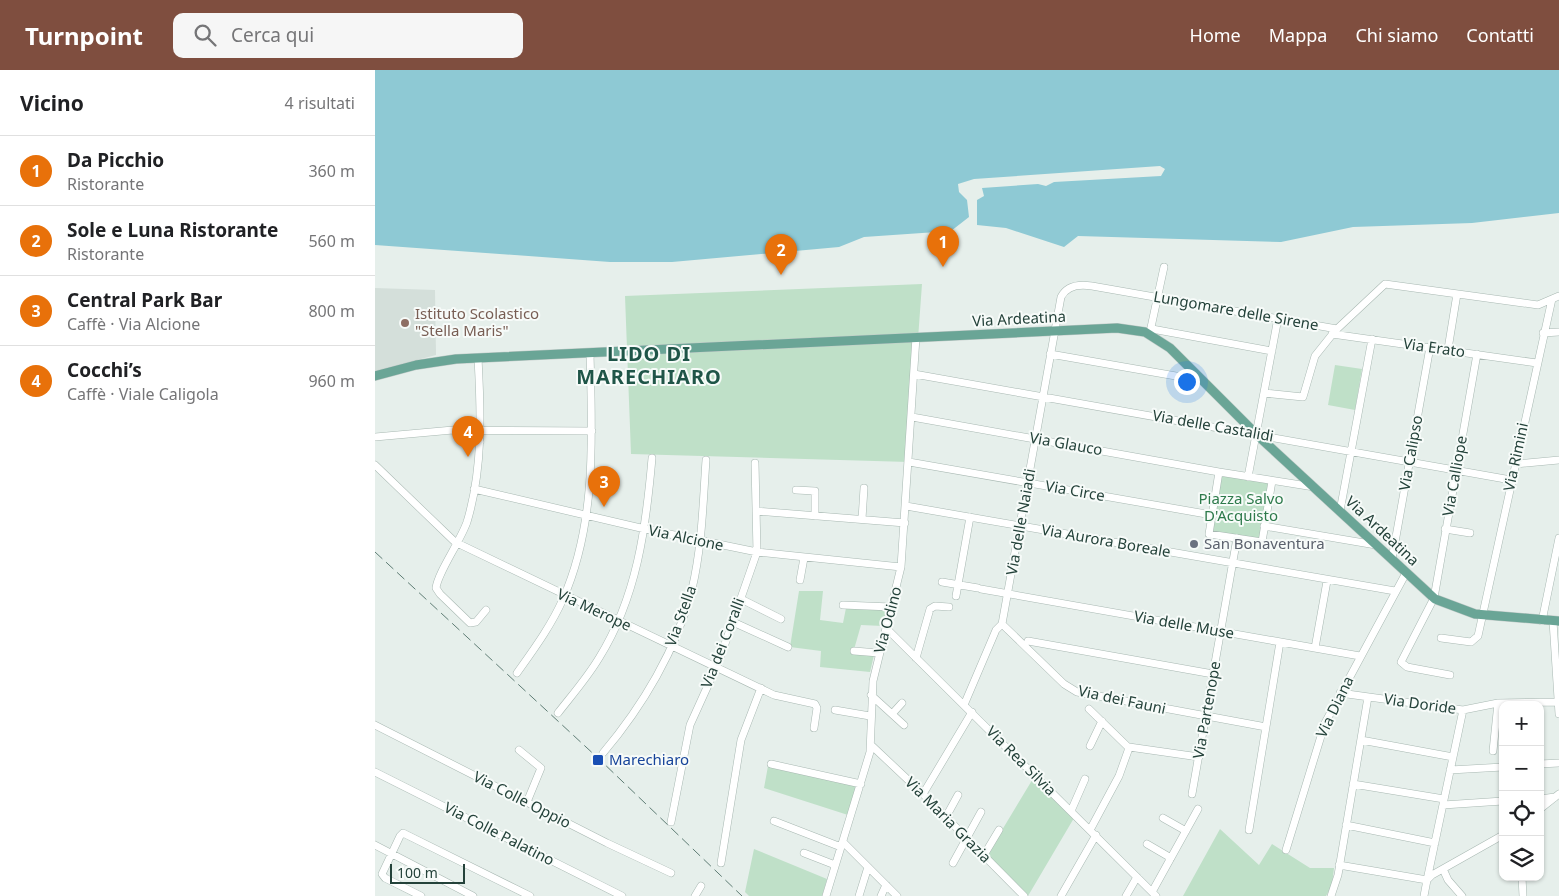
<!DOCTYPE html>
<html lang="it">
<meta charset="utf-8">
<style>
:root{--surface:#fff;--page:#f6f6f6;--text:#202124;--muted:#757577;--line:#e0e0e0;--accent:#7f4e3f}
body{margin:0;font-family:"Noto Sans",sans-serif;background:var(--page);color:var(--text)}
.controls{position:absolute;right:15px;bottom:15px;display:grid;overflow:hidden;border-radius:10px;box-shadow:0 1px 4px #0004}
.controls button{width:45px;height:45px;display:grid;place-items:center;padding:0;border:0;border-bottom:1px solid var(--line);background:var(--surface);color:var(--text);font:25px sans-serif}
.scale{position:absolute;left:15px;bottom:12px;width:75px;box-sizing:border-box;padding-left:5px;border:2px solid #24423a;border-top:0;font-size:14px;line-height:18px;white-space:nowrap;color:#24423a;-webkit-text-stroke:4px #f7fbf9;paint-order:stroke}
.you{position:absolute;left:811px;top:311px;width:18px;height:18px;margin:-12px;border:4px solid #fff;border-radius:50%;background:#1a73e8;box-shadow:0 0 0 8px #1a73e833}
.badge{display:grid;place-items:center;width:32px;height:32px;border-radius:50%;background:var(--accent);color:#fff;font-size:16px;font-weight:700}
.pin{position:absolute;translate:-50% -41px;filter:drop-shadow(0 1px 2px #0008)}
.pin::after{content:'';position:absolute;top:26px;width:18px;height:15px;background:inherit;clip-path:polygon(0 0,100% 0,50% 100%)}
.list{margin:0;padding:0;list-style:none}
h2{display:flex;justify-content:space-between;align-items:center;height:65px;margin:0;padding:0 20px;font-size:21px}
h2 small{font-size:16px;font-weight:400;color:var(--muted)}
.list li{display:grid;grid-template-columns:32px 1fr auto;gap:15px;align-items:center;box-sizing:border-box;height:70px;padding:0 20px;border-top:1px solid var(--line)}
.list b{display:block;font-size:19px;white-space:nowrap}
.list p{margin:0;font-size:16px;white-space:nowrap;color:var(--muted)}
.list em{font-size:16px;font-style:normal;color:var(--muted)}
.icon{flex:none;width:28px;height:28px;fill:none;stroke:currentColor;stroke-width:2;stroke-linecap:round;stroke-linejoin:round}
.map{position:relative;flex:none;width:1184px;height:826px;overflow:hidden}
header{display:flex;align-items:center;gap:30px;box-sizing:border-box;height:70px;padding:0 25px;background:var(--accent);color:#fff}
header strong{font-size:24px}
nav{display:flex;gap:28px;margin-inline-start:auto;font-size:18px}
.search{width:350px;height:45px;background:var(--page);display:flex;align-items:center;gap:12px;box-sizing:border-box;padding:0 18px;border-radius:10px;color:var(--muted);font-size:19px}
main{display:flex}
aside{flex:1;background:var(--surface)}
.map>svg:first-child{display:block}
</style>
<header>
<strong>Turnpoint</strong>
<div class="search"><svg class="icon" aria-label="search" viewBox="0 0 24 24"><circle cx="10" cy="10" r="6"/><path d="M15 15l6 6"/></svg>Cerca qui</div>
<nav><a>Home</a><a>Mappa</a><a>Chi siamo</a><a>Contatti</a></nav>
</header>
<main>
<aside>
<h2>Vicino<small>4 risultati</small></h2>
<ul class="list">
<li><span class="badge" style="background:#e8710a">1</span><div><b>Da Picchio</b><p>Ristorante</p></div><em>360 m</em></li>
<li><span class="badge" style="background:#e8710a">2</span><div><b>Sole e Luna Ristorante</b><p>Ristorante</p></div><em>560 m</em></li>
<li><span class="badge" style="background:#e8710a">3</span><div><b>Central Park Bar</b><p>Caffè · Via Alcione</p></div><em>800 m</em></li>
<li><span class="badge" style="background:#e8710a">4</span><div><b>Cocchi’s</b><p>Caffè · Viale Caligola</p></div><em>960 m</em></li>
</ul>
</aside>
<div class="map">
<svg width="1184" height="826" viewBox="0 0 1184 826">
<rect width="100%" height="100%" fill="#e6efeb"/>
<path fill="#d4dfda" d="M0,218L60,220L61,285L0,301Z"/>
<path fill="#bfe0c8" d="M547,214L534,392L256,384L250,226Z
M960,295L987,299L980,340L953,335Z
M844,402L897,411L887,472L834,464Z
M424,521H448L445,550L468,553L471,538L512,540L508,556L486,555L478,583L499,585L495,602L445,597L446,581L415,577Z
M393,696L482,716L473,745L389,718Z
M659,707L699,748L653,826L612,785Z
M845,759L884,795L897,774L935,798H959L957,815L951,826H808Z
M379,779L452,809L447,826H374L370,822Z"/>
<path fill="#8ec9d4" d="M0,0H1184V143L1097,153L978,157L906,172L703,166L689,177L631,158L602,155V130L609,126L607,118L663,114L671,116L679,112L786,106L790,99L785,96L599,109L583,114L584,122L592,130L594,147L576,161L489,167L464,177L297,192H235L0,175Z"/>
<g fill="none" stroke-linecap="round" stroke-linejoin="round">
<g stroke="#a8b8b2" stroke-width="8">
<path id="minor" d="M777,259L897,281
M775,262L789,197
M1168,263L1184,262
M957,264L1162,293
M1073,279L1082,224
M675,284L818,309
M103,288C106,343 108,399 92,452C85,472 63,502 61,518L65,524L95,553L101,552L111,540
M539,304L1136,410
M889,323L928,327L940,286L960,261
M537,347L844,402
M85,361L105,372
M0,367L78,360L217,361
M534,392L837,445
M1140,394L1184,390
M0,395L80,472L399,625L440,634L442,638L439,658
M873,407L903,248
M897,411L887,472L834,464L844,402L939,417
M99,419L270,459L382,482L526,497
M421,420L440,421V446
M531,436L1020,521
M381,441L530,453
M965,441L997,269
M487,449L489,418
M889,456L1001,475
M1070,459L1095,463
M1017,489L1055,277
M425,510L429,488
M567,512L603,518
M606,519L985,586
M581,526L595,447
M366,529L406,549
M468,535L516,537
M1167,551L1184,468
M1178,551L1184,644
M358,552L413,577
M627,554L689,614L702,622L891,657
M511,558L781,826
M1066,568L1096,572L1103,566L1177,229
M653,571L838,604
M940,578L952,511
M479,581L504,583
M541,588L555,539L560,536L574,537
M142,603C159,579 176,556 188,529C222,452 217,365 215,283
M1075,605L1032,597L1026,592L1059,528L1102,284
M965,623L1088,640L1123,633L1183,632
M496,625L529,655
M589,635L621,560L627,554L686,227C692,215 705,214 717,216L962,259L1010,214L1163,235L1184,226
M714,639L754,678L744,706L715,760
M460,640L495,646
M183,643C197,625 212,608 224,588C262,527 271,458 277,388
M517,644L527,633
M0,655L232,773L296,803
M986,670L1078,687
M496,675L548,724L649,826
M715,676L727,651
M754,677L824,687
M144,680L166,698L152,732
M1118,681L1123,633
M228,683C267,637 302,579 317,519C327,477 328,433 331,390
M396,694L486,714
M1165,694L1184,693
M1075,700L1128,697
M0,702L247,826
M978,714L1069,729
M548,724L597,642
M817,724L862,468
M1165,729L1180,727
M1068,735L1128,731
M1165,739L1184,724
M696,741L710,709
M571,747L583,725
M788,748L811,761
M399,751L466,777
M296,752L315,655L344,591L382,482L380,393
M971,755L1060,773
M874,760L905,572
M468,772L522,826
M772,774L796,788
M0,775L98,826
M911,780L950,653L1031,503
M429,783L460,795
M609,785L624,760
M346,793L366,670L386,618
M578,793L606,742
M964,795L1052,810L1088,640
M1068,799L1073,810L1087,826
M1147,807L1148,826
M777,822L823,739
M46,826L10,808L7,804L25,766L28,763L155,826
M320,826L326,816
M451,826L495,682L498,611L526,497L541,267
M484,826L493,797
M506,826L511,815
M686,826L721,765
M751,826L762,807
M956,826L963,805L993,627
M1049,826L1052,810L1057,805L1128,765"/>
</g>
<g stroke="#c2cac8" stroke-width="10">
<path id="major" d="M0,306L41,295L81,289L742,258L770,262L795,278L881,364L1060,529L1100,544L1184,551"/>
</g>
<use href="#minor" stroke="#fff" stroke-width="7"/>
<use href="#major" stroke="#6aa596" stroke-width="9"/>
<path stroke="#5f7d75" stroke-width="1" stroke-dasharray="10 5" stroke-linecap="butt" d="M0,482L224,689L367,826"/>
</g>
<circle fill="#8d6e63" stroke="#f7fbf9" stroke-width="2" cx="30" cy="253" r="5"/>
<circle fill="#6b7280" stroke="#f7fbf9" stroke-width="2" cx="819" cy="474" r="5"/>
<rect fill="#1a4fb4" stroke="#f7fbf9" stroke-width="2" x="217" y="684" width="12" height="12" rx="2.5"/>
<g text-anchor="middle" stroke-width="4" stroke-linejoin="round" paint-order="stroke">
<g font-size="15" fill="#24423a" stroke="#f7fbf9">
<text transform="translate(861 241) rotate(10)" y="5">Lungomare delle Sirene</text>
<text transform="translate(644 249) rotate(-3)" y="5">Via Ardeatina</text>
<text transform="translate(1059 278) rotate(8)" y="5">Via Erato</text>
<text transform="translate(838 356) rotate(10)" y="5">Via delle Castalidi</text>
<text transform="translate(691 374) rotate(10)" y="5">Via Glauco</text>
<text transform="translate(1036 383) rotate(-80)" y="5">Via Calipso</text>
<text transform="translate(1141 387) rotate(-78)" y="5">Via Rimini</text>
<text transform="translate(1080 406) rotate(-80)" y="5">Via Calliope</text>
<text transform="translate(700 421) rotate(10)" y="5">Via Circe</text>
<text transform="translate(646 452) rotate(-80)" y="5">Via delle Naiadi</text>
<text transform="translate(1007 461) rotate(43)" y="5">Via Ardeatina</text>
<text transform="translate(311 468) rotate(12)" y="5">Via Alcione</text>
<text transform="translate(731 471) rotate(10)" y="5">Via Aurora Boreale</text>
<text transform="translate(219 540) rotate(25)" y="5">Via Merope</text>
<text transform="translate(306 546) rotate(-70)" y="5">Via Stella</text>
<text transform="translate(513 550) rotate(-75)" y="5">Via Odino</text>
<text transform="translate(809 555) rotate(10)" y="5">Via delle Muse</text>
<text transform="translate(348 573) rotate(-69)" y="5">Via dei Coralli</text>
<text transform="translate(747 630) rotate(12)" y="5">Via dei Fauni</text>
<text transform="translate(1045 634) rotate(8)" y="5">Via Doride</text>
<text transform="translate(960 637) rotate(-64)" y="5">Via Diana</text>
<text transform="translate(832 640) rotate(-80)" y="5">Via Partenope</text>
<text transform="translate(646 691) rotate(45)" y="5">Via Rea Silvia</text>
<text transform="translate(147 730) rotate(27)" y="5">Via Colle Oppio</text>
<text transform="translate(573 750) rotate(45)" y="5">Via Maria Grazia</text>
<text transform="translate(124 764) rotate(27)" y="5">Via Colle Palatino</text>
</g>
<g font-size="15" fill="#785e54" stroke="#f7fbf9" text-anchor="start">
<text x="40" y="249">Istituto Scolastico<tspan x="40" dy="17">"Stella Maris"</tspan></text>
</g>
<g font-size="15" fill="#2d7a4b" stroke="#f7fbf9">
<text x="866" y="434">Piazza Salvo<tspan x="866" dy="17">D'Acquisto</tspan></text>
</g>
<g font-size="15" fill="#5b616d" stroke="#f7fbf9" text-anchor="start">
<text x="829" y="479">San Bonaventura</text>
</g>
<g font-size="15" fill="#164399" stroke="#f7fbf9" text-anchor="start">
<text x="234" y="695">Marechiaro</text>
</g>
<g font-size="20" font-weight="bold" letter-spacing="1" fill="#1f5548" stroke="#f7fbf9">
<text x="274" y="291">LIDO DI<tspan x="274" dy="23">MARECHIARO</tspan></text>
</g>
</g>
</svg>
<div class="controls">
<button>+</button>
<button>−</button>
<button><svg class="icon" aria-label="locate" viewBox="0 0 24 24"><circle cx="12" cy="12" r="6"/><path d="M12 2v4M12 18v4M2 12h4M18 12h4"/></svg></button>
<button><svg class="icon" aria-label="layers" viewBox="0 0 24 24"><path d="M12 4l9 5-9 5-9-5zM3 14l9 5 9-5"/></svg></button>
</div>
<div class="scale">100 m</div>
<div class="you"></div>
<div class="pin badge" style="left:568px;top:197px;background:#e8710a">1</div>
<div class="pin badge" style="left:406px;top:205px;background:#e8710a">2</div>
<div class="pin badge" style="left:229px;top:437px;background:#e8710a">3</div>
<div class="pin badge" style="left:93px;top:387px;background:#e8710a">4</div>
</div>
</main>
